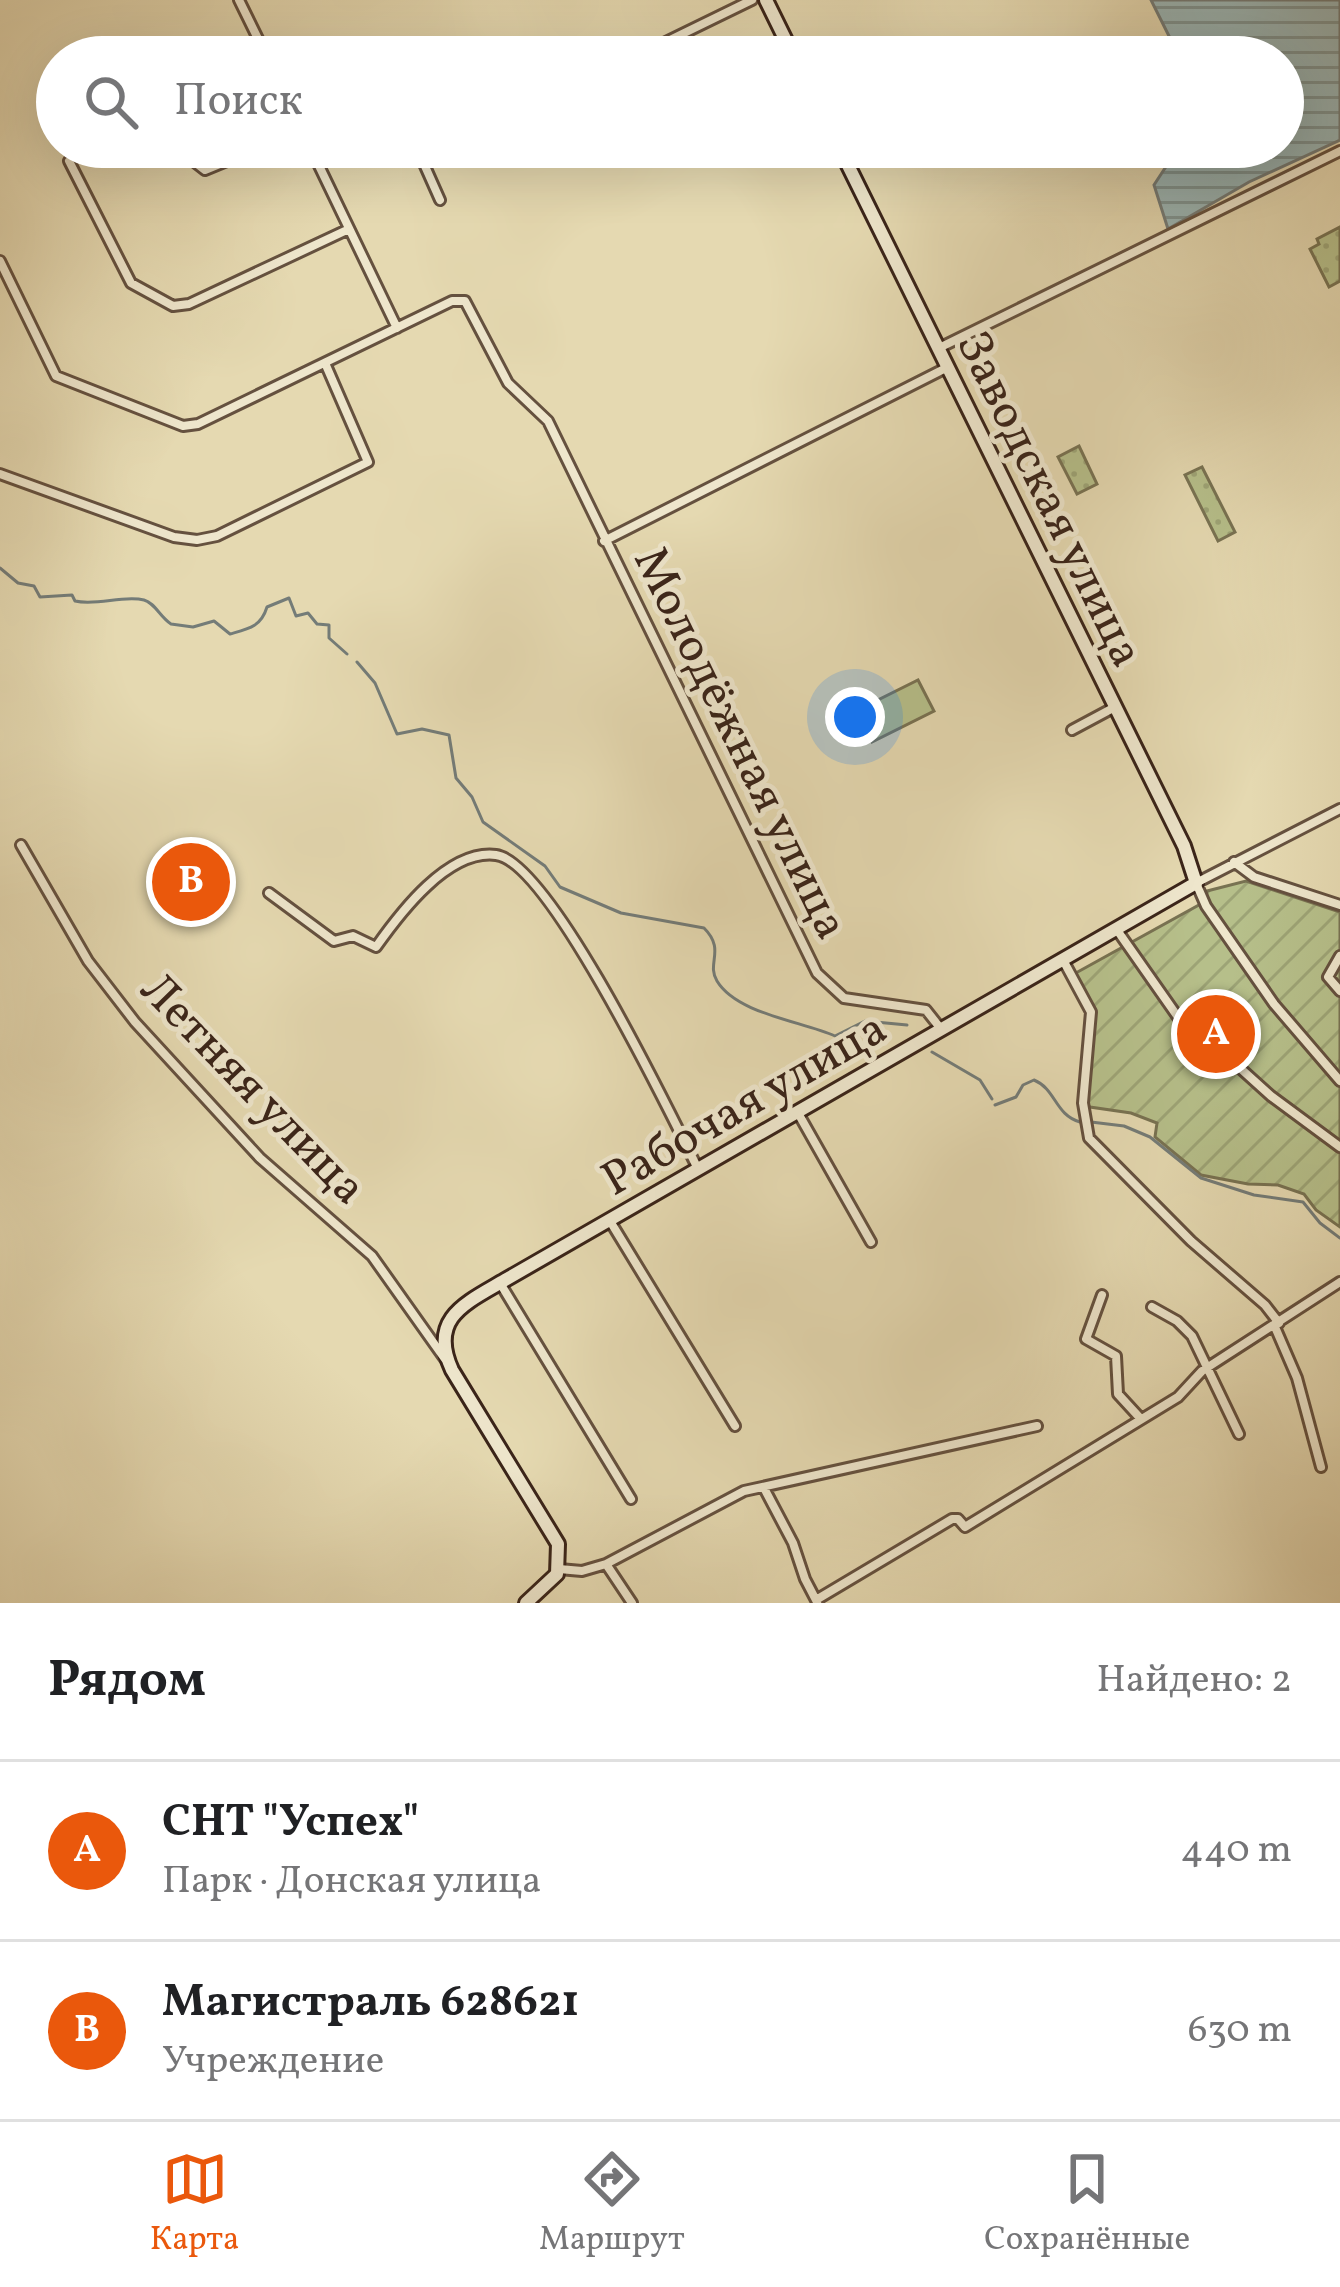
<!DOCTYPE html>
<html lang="ru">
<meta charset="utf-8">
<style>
:root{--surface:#fff;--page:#f2f2f2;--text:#202124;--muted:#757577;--line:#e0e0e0;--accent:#ea580c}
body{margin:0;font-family:Vollkorn,serif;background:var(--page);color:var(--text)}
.you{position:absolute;left:855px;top:717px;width:42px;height:42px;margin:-30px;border:9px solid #fff;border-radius:50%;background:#1a73e8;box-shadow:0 0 0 18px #1a73e833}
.badge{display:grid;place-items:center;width:78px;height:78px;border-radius:50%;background:var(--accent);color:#fff;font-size:39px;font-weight:700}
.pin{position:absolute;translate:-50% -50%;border:6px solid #fff;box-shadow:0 3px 12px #0006}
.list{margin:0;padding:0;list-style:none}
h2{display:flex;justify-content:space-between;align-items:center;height:156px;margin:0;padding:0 48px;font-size:51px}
h2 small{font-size:39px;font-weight:400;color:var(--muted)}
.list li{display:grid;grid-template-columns:78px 1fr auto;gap:36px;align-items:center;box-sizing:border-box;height:180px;padding:0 48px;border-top:3px solid var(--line)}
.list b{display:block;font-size:45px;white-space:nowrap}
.list p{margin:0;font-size:39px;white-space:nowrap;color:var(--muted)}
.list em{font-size:39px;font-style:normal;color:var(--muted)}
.icon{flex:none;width:66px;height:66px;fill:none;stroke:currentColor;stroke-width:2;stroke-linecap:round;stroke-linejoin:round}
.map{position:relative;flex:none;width:1340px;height:1603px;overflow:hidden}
.search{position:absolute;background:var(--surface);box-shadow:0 12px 48px #0002;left:36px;right:36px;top:36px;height:132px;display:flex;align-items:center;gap:30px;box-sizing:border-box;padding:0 42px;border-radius:66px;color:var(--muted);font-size:45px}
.sheet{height:516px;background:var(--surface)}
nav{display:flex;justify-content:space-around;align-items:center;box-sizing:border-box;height:168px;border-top:3px solid var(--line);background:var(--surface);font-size:33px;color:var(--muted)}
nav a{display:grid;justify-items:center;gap:6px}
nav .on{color:var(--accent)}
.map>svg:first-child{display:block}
</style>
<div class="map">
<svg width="1340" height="1603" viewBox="0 0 1340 1603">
<defs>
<pattern id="grass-dots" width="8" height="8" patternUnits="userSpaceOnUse" patternTransform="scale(3)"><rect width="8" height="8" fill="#b6bf8a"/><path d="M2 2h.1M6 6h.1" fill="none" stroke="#9da476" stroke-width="1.8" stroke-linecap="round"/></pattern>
<pattern id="garden-furrows" width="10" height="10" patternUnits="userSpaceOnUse" patternTransform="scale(3)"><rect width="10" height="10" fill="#b6bf8a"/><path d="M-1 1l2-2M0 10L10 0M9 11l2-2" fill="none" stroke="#9da476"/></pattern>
<pattern id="water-rules" width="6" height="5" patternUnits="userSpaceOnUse" patternTransform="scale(3)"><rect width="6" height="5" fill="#9bb7b7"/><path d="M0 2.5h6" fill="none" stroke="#7f9594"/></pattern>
</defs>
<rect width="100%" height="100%" fill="#e5d9b1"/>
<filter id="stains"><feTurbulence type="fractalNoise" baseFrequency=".00167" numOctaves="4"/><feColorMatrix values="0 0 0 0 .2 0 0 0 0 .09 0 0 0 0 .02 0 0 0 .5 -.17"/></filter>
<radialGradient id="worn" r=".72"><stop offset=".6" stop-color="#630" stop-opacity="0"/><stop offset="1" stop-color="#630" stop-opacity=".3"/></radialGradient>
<path fill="url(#grass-dots)" stroke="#787252" stroke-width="3" d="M1340,227V281L1329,287L1310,249L1319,244L1317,239Z
M1079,446L1097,484L1077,494L1058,457Z
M1202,467L1235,532L1218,541L1185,475Z"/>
<path fill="url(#garden-furrows)" stroke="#787252" stroke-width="3" d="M1246,881L1340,912V1227L1316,1210L1304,1194L1278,1185L1248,1184L1201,1175L1155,1137L1157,1123L1131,1113L1090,1107L1085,1102L1095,1009L1074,974L1206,901L1207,891Z"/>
<path fill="#b6bf8a" stroke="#787252" stroke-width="3" d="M918,680L934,711L872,742L856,711Z"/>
<path fill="url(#water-rules)" stroke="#747c78" stroke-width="3" d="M1151,0H1340V140L1249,182L1168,229L1154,185L1169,162L1164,147H1283V57H1153L1170,38Z"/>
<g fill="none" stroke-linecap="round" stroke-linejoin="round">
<path stroke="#747c78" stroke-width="3" d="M0,568L18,583L34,586L40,597L72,595L75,601C97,606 123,595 144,600C155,603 160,617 171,624L193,627L214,621L230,634C248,629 261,627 267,607L289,598L296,616L308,613L317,624L329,625V638L347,654
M357,662L375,683L397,734L422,729L449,735L456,778L472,797L483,822L545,866L560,887L621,913L704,928C726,950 706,963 717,981C737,1014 801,1021 835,1036L865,1021L907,1025
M932,1052L980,1080L992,1099
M995,1105L1016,1097L1023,1085L1034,1080C1056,1089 1055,1115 1080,1122
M1091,1122L1124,1126L1150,1137L1201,1178L1254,1195L1303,1202L1320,1223L1340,1238"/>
<g stroke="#65513f" stroke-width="14">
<path id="street" d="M239,0L267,57
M635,57L752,0
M188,147L196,163L205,170L261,147
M310,147L397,328
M422,147L420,155L440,200
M69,161L131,283L173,306L189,304L349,229
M0,261L56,376L183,426L198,424L452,301H465L508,383L548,421L817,973L844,998L926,1010L941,1029
M939,348L1340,151
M0,474L174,537L197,540L217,536L368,462L325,363
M604,541L946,368
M1072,730L1115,707
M1340,809L1196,883L1206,906L1274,1004L1340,1081
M21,845L88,961L135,1022L260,1158L372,1256L445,1359
M1234,862L1254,877L1340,905
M269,893L334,941L353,936L376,947C400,913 448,849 496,855C550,862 671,1115 698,1169
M1117,930L1194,1040L1230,1059L1271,1096L1340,1147
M1340,956L1328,977L1340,991
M1063,960L1091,1012L1083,1103L1089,1138L1191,1241L1265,1305L1279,1323
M798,1113L871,1242
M610,1221L735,1426
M500,1283L631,1499
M1102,1295L1086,1339L1116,1356L1118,1394L1140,1418
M1152,1307L1177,1321L1192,1336L1239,1434
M1275,1327L1297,1378L1321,1467
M764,1488L793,1543L805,1579L817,1602
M606,1564L632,1603
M559,1569L582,1571L606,1564L744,1491L1037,1426
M816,1600L952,1519H958L965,1527L1178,1397L1202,1371L1340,1282"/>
</g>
<g stroke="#3a2419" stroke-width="18">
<path id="secondary" d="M766,0L794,57
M526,1603L557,1574L558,1544L452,1370C428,1318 466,1303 505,1280L1196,883L1184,846L839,147"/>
</g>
<use href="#street" stroke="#eee6cc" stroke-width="8"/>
<use href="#secondary" stroke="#eee6cc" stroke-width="12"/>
</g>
<g text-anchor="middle" stroke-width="10" stroke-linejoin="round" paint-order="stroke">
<g font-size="48" fill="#3a2419" stroke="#eee6cc">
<text transform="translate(1052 498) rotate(64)" y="17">Заводская улица</text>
<text transform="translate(743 742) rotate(64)" y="17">Молодёжная улица</text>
<text transform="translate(255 1087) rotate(46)" y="17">Летняя улица</text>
<text transform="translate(743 1102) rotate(-30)" y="17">Рабочая улица</text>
</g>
</g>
<rect width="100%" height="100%" filter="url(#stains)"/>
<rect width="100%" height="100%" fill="url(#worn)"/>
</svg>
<div class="you"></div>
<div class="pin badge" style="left:1216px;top:1034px">A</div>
<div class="pin badge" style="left:191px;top:882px">B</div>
<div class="search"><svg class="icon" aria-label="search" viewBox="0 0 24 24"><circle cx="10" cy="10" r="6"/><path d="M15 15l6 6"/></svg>Поиск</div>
</div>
<section class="sheet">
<h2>Рядом<small>Найдено: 2</small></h2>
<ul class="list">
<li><span class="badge">A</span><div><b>СНТ &quot;Успех&quot;</b><p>Парк · Донская улица</p></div><em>440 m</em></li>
<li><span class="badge">B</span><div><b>Магистраль 628621</b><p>Учреждение</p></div><em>630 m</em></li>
</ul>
</section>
<nav>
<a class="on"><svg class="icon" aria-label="map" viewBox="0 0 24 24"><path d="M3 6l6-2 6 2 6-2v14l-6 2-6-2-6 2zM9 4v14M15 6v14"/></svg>Карта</a>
<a><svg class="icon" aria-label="directions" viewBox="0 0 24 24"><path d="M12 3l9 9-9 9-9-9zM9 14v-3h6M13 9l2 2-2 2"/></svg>Маршрут</a>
<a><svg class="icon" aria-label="saved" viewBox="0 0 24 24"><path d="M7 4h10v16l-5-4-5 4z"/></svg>Сохранённые</a>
</nav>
